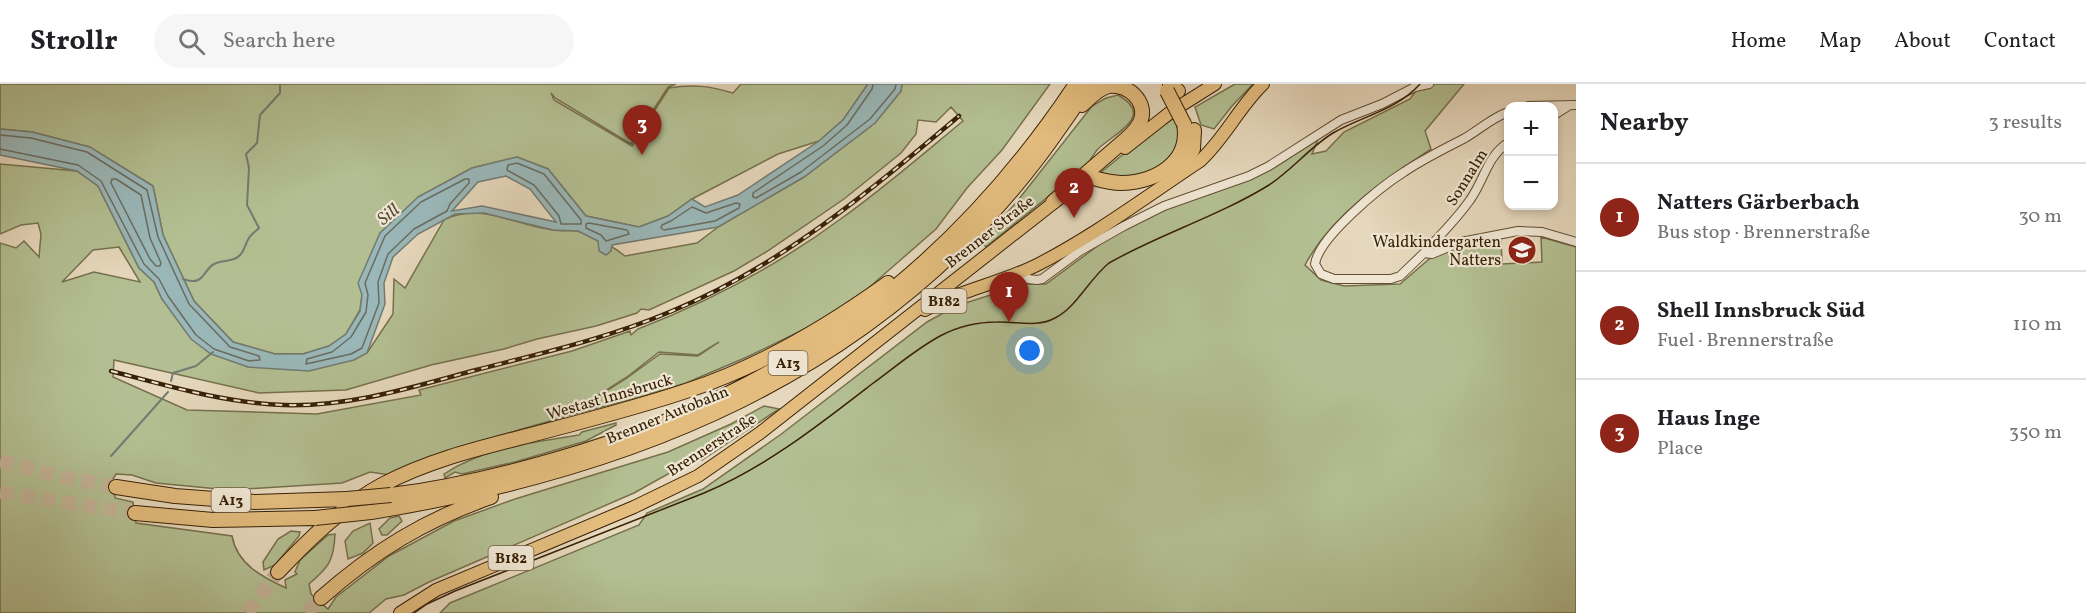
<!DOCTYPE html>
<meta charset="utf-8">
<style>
:root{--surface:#fff;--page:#f6f6f6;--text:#202124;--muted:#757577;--line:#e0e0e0;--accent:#8f2418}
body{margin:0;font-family:Vollkorn,serif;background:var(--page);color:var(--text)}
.controls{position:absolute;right:18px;top:18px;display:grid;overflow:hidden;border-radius:12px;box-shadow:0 3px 9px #0003}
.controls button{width:54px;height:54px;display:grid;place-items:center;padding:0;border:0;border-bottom:2px solid var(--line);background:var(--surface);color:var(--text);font:30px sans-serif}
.you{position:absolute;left:1030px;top:267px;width:21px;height:21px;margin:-15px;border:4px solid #fff;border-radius:50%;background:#1a73e8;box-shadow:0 0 0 9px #1a73e833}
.badge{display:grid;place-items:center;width:39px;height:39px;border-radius:50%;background:var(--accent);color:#fff;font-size:20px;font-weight:700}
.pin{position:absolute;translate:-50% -50px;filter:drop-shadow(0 2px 3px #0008)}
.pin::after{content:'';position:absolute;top:32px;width:21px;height:18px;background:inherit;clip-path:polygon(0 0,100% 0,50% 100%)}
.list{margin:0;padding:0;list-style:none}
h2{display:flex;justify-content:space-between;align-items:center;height:78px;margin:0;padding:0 24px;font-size:26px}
h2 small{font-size:20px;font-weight:400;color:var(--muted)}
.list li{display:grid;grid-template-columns:39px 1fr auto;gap:18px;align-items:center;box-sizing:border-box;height:108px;padding:0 24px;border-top:2px solid var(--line)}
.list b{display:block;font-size:22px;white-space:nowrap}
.list p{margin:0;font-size:20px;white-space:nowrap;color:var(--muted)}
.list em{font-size:20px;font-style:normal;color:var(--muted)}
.icon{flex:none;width:33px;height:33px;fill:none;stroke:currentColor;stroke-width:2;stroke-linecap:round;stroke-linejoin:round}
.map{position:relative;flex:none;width:1576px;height:529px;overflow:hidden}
header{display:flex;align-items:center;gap:36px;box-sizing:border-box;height:84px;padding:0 30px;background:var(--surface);border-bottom:2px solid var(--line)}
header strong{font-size:28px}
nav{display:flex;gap:33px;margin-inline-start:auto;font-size:21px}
.search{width:420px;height:54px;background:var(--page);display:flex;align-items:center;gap:15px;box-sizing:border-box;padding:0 21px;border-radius:33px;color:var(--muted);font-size:22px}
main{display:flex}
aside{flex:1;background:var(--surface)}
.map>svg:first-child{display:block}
</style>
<header>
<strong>Strollr</strong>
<div class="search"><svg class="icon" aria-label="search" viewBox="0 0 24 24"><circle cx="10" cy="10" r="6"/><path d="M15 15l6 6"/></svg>Search here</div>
<nav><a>Home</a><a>Map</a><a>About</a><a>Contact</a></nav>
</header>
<main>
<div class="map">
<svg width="1576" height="529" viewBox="0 0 1576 529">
<rect width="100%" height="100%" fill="#e6d8bc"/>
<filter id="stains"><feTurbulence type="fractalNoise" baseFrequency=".00333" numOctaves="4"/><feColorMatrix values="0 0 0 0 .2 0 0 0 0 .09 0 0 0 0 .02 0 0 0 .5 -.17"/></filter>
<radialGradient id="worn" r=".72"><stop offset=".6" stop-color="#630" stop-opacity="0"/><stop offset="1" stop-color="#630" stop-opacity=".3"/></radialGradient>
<path fill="#b3bf92" stroke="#76704c" stroke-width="1.5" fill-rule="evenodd" d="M0,0H676L668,3L631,60L555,14L551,9L554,16L632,62L669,4C692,0 710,2 733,9L741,0H868L843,36L819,57L778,70L692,115L668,132L639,143L586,132L548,85L517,73L472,84L418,113L362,211L360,226L346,250L329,262L303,270H275L233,258L194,217L163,151L153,102L89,63L32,48L0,45Z
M902,0H1050L1002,66L967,104L936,145L865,207L815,240L747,273L686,299L637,314L567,332L627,294L660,270L698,272L719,258L698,271L659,268L627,293L564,333L446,367L390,391L370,388L342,399L229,406L156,399L132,391L116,390L113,395L115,414L133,418L136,439L232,452C237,480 262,493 286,504L285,496L297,490L295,488L300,476L328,451L335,450C334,477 328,484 309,500L311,510L328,525L336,513L389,472L454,437L515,415L668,368L731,340L764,322L779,325L702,376L691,377L634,409L429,498L404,511L386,515L369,529H0V159L16,164L24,157L39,173L41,150L38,139L21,141L0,150V80L77,87L98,102L139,184L154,198L162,215L248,283L367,269L393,230L394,195L405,204L444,136C480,117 516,142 553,146C562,148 572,145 580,148C596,154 612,161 625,172L697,159L718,143L804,93L875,39L901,7ZM951,23L963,37C923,70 884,104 842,134C780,180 710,217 638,245L631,251L630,247L572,267L419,306L421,311L317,330L187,326L113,293L114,276L259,309L346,306L431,281L504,265L537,255L596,242L637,229L641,225L649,226L734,187L766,168L844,115L901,69L916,50L918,36L936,38ZM119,163L140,198L94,188L62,198L93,166Z
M1235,0H1253L1232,22L1214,45L1201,41L1195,23Z
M1421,0H1464L1425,47L1431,65C1384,96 1332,130 1305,181L1321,196L1344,202L1400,200L1435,170L1501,154L1502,180L1542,178L1541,153L1576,163V529H440L450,519L639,441L647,429L703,405L780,351L927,238L956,222L1025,200H1046L1122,144L1169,121L1210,110L1320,51L1312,70L1326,67L1344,48L1410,15Z
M1118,11C1157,33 1112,50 1097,66C1093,71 1090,77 1086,82L986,163L981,157L1015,120L1092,22L1106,14Z
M1176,33C1178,40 1182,48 1180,56C1177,80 1144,94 1122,94C1115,94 1106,92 1099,90L1137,59Z
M616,339V341L586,357L515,378L462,390L455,388L445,394L444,390C483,364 534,358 579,351L582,348Z
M399,432L402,437L387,451H382L379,445L390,434Z
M370,439L373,459L363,469L348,475L345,457L353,447Z
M291,447L300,448L299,452L275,481L264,486L263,478L278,455Z"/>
<path fill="#9ab8ba" stroke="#737b72" stroke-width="1.5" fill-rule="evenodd" d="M868,0H902L901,7L875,39L804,93L718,143L612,161L611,167L606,171L599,167L598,157L578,147L553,146L484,129L455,130L418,150L393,173L384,199L385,220L367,269L354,276L309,287L248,283L211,270L191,255L162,215L154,198L139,184L98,102L77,87L0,71V45L32,48L90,63L153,102L163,151L194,217L233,258L275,270H303L329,262L346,250L360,227L362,211L358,199L380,149L418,113L472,84L517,73L548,85L586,132L639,143L668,132L692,115L705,123L738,111L819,57L843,36ZM506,92L530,105L556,138L482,122L452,127L478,98Z"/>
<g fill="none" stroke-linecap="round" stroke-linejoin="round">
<path stroke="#696c60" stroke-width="1.5" d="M873,0L872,5L847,41L823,62L753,109V113L756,114L801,88L870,35L895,5L896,0
M0,51L31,54L87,68L147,106L158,153L189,220L230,263L259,272L260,276L249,277L214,265L196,251L168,212L159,195L144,180L101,97L78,81L0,65
M517,79L544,90L581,136V140H561L559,132L534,101L507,86L508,81Z
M112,95H116L141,111L150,154L161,179L160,182H156L150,175L111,99Z
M465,95H469V99L450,120L447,127L414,145L388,170L378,198L379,219L362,264L351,270L306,280L307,275L332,268L351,253L366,228L368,211L365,199L385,152L421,118Z
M736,119L740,120L739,124L715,137L664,146L661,144L662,141L671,137L692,123L706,129Z
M589,139L627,146L629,150L606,157L601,151L586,144V140Z"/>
<path stroke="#737b72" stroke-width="2" d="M183,195C204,203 203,186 214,180C223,175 233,179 240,171C245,166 245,160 249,154C251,150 256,147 259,144L247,121L249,84L246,70L257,59L260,31L280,9V0
M171,297L173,289L196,282L213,268
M111,372L168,308"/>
<path stroke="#c3b397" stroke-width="14" stroke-dasharray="14 7" stroke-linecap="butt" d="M0,377L67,394L116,403
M0,408L135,429
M247,529L278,488
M306,529L321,514"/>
<g stroke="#644e33" stroke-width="10">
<path id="street" d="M1528,22L1576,21
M1554,31L1570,21
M1508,59C1487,72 1484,97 1470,116C1456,136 1440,151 1424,169L1432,170L1461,158L1518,147L1542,148L1576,158
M1424,169L1400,192L1391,195H1334L1321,190L1315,180C1319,153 1380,103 1404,88C1423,75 1444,65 1465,54C1480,45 1492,34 1508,28
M1023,187L1028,195L1037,196L1042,195L1080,167L1124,142L1164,122L1249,92L1269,82L1341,36L1382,20L1415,3L1429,0"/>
</g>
<g stroke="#382005" stroke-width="14">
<path id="primary" d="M1125,64L1172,27L1215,0
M925,226C960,206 1001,199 1037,181C1094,152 1147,112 1200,77C1225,54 1239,23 1263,0
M400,529L436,506L634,423L698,392L760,349L1061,113"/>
</g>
<g stroke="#382005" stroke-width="16">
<path id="highway" d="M1170,0L1178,7
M1177,90L1193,65L1194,46
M1090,93C1100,96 1111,99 1122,99C1156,98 1191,78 1184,40
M1053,118L1126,55C1132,50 1138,44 1141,36C1147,17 1128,0 1109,2C1098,4 1090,14 1082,21
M116,403L175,412L255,418L347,415
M391,411C456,403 519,387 581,368C794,301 952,187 1076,0
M371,428C633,386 872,291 1038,74C1056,50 1073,25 1090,0
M135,429L213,436L315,434
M278,488C309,455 342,423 382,401C425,378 472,366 519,354C576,339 633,325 689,306C761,282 827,243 888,199
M321,514C374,467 425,436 491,413"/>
</g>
<use href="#street" stroke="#efe6d3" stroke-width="8"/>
<use href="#primary" stroke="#e3bc7e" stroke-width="12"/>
<use href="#highway" stroke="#e3bc7e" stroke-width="14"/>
<path stroke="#382005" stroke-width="1.5" d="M414,529L427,520L455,507L704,409C766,383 819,341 872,300C894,284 916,265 940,252C957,243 977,238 997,238C1016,237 1037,244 1055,234C1076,224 1090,194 1109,179C1160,150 1219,132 1269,101C1292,86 1310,63 1333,49C1362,32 1397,26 1420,0"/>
<g stroke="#382005" stroke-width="4.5">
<path id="rail" d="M111,287C168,302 225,319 284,321C350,323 413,303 476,286C542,269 609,254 672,227C781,182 870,107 959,32"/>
</g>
<use href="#rail" stroke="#efe6d3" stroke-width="2" stroke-dasharray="7" stroke-linecap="butt"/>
<g stroke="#382005" stroke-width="16" stroke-linecap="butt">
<path id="highway-bridge" d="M1167,7L1184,40
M347,415L391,411
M315,434L371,428"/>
</g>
<use href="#highway-bridge" stroke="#e3bc7e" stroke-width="14"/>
</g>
<defs>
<g id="school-disc" transform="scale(1.5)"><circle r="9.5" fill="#8f2418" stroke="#efe6d3"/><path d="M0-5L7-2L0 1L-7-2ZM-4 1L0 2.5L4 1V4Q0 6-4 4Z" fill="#fff"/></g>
</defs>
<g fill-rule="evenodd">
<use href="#school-disc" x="1522" y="166"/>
</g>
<g text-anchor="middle" stroke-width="4.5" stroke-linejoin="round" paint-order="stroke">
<g fill="#efe6d3" stroke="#6f5b43" stroke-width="1.5">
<rect x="921.5" y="205" width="45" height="24" rx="4.5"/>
<rect x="768.5" y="267" width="39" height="24" rx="4.5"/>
<rect x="211.5" y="404" width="39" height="24" rx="4.5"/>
<rect x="488.5" y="462" width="45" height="24" rx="4.5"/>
</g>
<g font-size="15" font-weight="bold" fill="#382005">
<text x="944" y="222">B182</text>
<text x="788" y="284">A13</text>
<text x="231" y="421">A13</text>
<text x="511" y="479">B182</text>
</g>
<g font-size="16" fill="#382005" stroke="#efe6d3">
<text transform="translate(1466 93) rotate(-58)" y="6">Sonnalm</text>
<text transform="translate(989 147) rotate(-38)" y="6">Brenner Straße</text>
<text transform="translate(609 312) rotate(-16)" y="6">Westast Innsbruck</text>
<text transform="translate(667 330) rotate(-22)" y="6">Brenner Autobahn</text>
<text transform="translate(711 360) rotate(-33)" y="6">Brennerstraße</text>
</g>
<g font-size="16" fill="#382005" stroke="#efe6d3" text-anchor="end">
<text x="1501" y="163">Waldkindergarten<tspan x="1501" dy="18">Natters</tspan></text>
</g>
<g font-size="18" font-style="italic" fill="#554e3b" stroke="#efe6d3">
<text transform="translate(388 130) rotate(-39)" y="6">Sill</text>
</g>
</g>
<rect width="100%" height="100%" filter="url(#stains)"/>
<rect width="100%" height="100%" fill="url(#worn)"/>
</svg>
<div class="controls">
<button>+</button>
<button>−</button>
</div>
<div class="you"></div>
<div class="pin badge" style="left:1009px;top:238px">1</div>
<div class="pin badge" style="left:1074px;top:134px">2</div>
<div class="pin badge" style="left:642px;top:71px">3</div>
</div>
<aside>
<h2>Nearby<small>3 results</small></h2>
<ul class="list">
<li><span class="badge">1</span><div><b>Natters Gärberbach</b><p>Bus stop · Brennerstraße</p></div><em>30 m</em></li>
<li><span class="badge">2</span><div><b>Shell Innsbruck Süd</b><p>Fuel · Brennerstraße</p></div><em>110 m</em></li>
<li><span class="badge">3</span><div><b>Haus Inge</b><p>Place</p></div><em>350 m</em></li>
</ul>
</aside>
</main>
